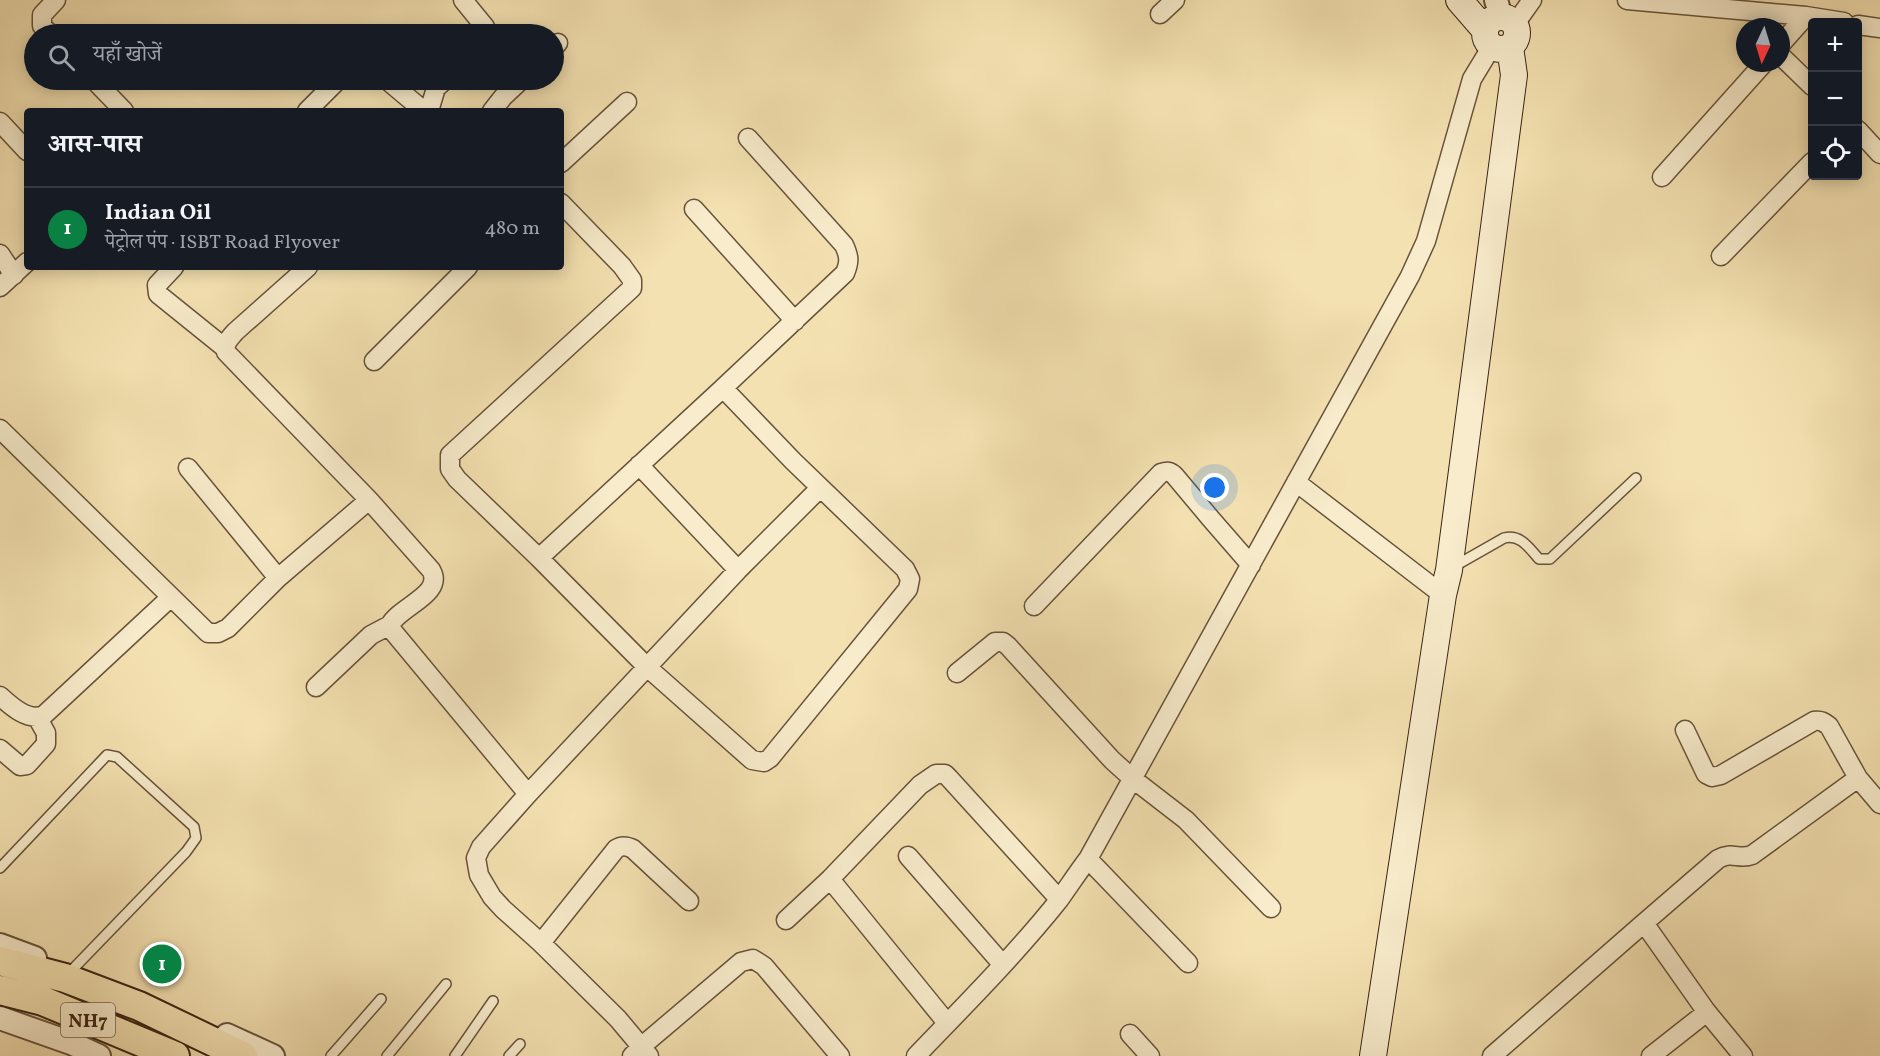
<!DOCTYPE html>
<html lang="hi">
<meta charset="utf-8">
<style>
:root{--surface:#171b24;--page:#242831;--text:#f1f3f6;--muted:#9ea1a6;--line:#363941;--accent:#0b8043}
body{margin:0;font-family:Vollkorn,"Noto Serif Devanagari",serif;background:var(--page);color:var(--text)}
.controls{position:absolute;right:18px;top:18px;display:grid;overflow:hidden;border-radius:6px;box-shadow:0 3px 15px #0003}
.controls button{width:54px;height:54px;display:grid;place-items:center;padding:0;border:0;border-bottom:2px solid var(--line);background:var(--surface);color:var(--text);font:30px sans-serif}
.compass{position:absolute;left:1736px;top:18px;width:54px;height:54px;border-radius:50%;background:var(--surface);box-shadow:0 3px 15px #0003;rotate:184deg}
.you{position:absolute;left:1215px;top:488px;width:21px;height:21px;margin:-15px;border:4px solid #fff;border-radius:50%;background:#1a73e8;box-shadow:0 0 0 9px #1a73e833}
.badge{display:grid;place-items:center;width:39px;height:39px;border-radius:50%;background:var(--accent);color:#fff;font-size:20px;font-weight:700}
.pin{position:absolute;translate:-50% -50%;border:3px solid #fff;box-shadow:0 2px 6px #0006}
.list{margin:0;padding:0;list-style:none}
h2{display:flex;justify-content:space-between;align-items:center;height:78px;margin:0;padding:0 24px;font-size:26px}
h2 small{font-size:20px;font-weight:400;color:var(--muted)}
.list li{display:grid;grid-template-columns:39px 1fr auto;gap:18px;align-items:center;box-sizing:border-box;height:84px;padding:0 24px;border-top:2px solid var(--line)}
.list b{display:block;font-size:22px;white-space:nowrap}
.list p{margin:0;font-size:20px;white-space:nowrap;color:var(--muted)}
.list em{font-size:20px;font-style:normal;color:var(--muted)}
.icon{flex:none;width:33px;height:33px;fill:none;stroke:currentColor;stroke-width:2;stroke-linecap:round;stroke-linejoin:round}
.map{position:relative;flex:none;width:1880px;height:1056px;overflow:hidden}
.search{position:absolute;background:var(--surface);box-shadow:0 3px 15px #0003;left:24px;top:24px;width:540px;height:66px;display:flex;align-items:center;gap:15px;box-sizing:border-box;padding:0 21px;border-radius:33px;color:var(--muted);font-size:22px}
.panel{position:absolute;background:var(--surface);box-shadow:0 3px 15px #0003;left:24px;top:108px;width:540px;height:162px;border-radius:6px}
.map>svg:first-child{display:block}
</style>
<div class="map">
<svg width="1880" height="1056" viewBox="0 0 1880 1056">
<rect width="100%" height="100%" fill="#f4e1b1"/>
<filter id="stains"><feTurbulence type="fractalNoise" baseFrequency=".00333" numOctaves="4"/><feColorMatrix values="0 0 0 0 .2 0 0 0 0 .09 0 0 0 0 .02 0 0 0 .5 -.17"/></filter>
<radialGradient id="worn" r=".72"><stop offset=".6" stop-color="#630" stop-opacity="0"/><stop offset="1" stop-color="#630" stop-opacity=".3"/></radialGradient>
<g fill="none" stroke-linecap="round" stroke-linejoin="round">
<g stroke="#67533b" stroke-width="12">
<path id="service" d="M1453,567L1504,538C1521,534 1529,548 1539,559H1550L1636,478
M0,868L107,755L117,757L194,827L196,838L186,852L72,970
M331,1056L381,999
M387,1056L446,984
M455,1056L493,1001
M509,1056L520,1044"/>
</g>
<g stroke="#67533b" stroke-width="21">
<path id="minor" d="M463,0L485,27L486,34
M1627,0L1806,16L1844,22
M1160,14L1175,0
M1515,24L1532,0
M1858,25L1880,28
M50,34L42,26V15L56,0
M1781,44L1806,16
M554,47L558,43
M1781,56L1812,86
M94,80L124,111
M387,80L424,111
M307,111L338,80
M429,111L436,88L445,80
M492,111L503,97L521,80
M0,122L27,151
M1858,130L1880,154
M561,163L627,102
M1662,177L1764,63
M694,209L795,321
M0,254L14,275
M1721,256L1812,162
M174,267L157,285L158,294L225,348
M308,267L235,332C230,338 224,343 226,352L369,500L431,570C445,594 400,606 390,625L391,629L528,794
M0,287L27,262
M374,361L468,267
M723,388L845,273C850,261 849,256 844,245L748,138
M0,429L208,633H218L228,628L278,578L369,500
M639,465L738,570L820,488
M188,468L278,578
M1296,482L1443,595
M539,558L647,667L752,760L764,762L770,758L908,589L910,579L905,569L793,461L723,388L539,558L457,479L450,469V455L632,288V280L622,266L561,203
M1034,606L1161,473C1167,471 1170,471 1175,476L1211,519L1251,565
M957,673L995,642H1003L1008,646L1112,760L1133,779L1186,820L1271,908
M316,687L371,635L390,625
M0,696C11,706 28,722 44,715L171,597
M1685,730L1706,774L1712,777L1721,775L1814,721C1821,720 1824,722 1829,726L1858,778L1880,804
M0,749L20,766L27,765L46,744V733L37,717
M908,856L1003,965
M1088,859L1188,963
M830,879L947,1023
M786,920L830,879L920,785L936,774H945L949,778L1059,899
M1644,923L1718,859C1732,851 1739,860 1752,855L1858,778
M541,943L616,849C622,845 627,846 633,849L689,901
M1130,1034L1150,1056
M632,1056L642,1046L741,962L753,959L764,966L840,1056
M649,1056L618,1019L541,943L503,909L492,897L479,875L476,858L481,847L528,794L738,570
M916,1056C965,1005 1015,955 1059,900C1069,886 1078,872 1088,859L1410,276L1426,241L1472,79L1492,46
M1492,1056L1644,923L1706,1011L1743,1056
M1651,1056L1707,1012"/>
</g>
<g stroke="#67533b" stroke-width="26">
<path id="tertiary" d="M1496,0L1501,17
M0,945L35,958
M0,1018L71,1043L99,1056
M227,1035L273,1056"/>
</g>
<g stroke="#382414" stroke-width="28">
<path id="secondary" d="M1459,0L1485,30
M1485 33a16 16 0 1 1 32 0a16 16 0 1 1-32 0Z
M1373,1056L1443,595L1449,570L1514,75L1510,47"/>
</g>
<g stroke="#382414" stroke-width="32">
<path id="trunk" d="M0,961L65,978L139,1006L243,1056
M0,990L43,1001L175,1056"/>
</g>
<use href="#service" stroke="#f8eccc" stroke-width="9"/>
<use href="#minor" stroke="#f8eccc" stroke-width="18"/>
<use href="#tertiary" stroke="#f8eccc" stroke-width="22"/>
<use href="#secondary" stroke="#f8eccc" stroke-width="26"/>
<use href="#trunk" stroke="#f4e1b1" stroke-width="28"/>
</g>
<g text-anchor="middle" stroke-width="5" stroke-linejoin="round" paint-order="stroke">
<rect fill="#f8eccc" stroke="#72604b" stroke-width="1.5" x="61" y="1003" width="54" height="34" rx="4.5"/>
<g font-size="20" font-weight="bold" fill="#382414">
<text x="88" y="1027">NH7</text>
</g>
</g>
<rect width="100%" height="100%" filter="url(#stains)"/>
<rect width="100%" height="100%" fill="url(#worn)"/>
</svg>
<div class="controls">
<button>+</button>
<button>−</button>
<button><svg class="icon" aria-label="locate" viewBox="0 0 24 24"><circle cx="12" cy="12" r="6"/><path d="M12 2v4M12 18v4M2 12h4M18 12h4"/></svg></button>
</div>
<svg class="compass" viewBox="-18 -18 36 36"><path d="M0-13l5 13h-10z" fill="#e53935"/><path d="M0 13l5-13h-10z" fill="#9ea1a6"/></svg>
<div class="you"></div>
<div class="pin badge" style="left:162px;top:964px">1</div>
<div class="search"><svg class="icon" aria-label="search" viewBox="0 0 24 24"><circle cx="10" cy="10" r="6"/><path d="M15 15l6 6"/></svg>यहाँ खोजें</div>
<section class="panel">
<h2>आस-पास<small></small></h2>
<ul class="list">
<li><span class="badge">1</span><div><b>Indian Oil</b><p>पेट्रोल पंप · ISBT Road Flyover</p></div><em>480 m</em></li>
</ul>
</section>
</div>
